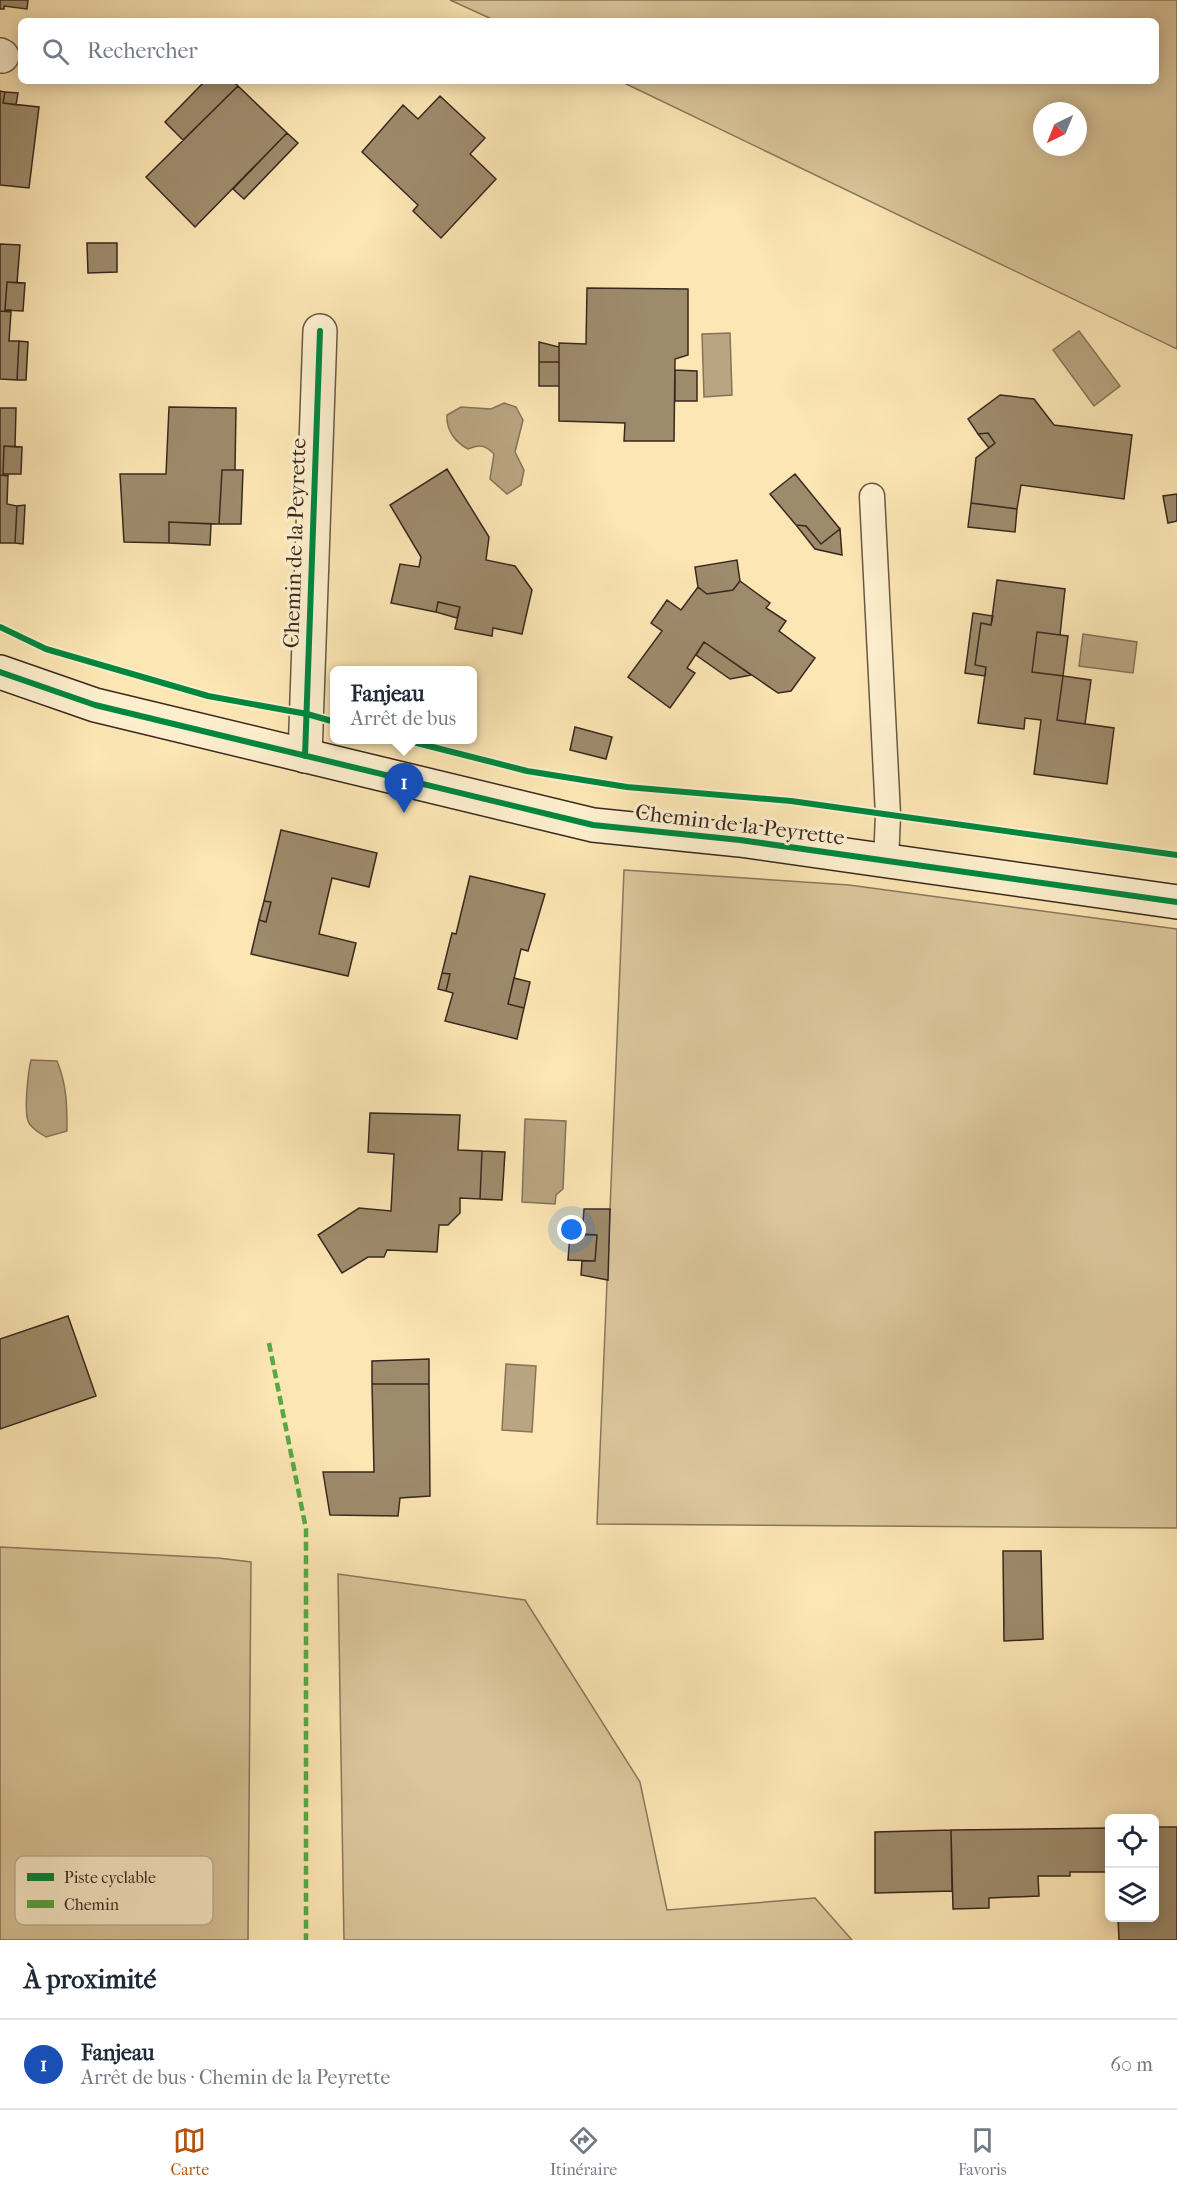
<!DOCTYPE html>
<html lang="fr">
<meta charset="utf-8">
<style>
:root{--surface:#fff;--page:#f2f2f3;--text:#1f2937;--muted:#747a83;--line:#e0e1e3;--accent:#b45309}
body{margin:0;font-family:"IM FELL French Canon",serif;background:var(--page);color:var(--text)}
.controls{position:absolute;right:18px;bottom:18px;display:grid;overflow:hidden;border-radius:9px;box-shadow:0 3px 15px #0003}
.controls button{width:54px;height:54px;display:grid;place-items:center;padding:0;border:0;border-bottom:2px solid var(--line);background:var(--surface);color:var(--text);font:30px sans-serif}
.compass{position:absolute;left:1033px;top:102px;width:54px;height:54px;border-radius:50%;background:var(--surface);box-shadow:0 3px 15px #0003;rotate:223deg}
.you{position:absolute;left:572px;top:1230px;width:21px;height:21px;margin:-15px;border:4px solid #fff;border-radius:50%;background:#1a73e8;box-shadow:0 0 0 9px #1a73e833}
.badge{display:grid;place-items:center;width:39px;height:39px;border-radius:50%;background:var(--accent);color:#fff;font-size:20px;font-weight:700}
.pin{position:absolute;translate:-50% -50px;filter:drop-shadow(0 2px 3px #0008)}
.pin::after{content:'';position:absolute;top:32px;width:21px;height:18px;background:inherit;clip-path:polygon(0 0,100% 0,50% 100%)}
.popup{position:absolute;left:330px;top:666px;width:147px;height:78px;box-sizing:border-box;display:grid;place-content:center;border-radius:9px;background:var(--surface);filter:drop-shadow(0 2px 4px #0005);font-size:20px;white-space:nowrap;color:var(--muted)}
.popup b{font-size:22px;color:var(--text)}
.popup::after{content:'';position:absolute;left:50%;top:100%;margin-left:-12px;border:12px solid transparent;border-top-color:var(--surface)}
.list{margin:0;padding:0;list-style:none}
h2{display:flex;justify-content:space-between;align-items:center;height:78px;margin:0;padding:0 24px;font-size:26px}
h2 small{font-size:20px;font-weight:400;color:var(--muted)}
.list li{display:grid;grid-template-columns:39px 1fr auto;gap:18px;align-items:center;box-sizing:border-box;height:90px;padding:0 24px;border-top:2px solid var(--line)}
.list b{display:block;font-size:22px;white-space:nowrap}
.list p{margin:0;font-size:20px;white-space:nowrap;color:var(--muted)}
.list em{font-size:20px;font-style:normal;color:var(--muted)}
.icon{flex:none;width:33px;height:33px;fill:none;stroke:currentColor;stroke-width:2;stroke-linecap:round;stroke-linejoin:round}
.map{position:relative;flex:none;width:1177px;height:1940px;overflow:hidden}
.search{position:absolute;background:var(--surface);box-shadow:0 3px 15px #0003;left:18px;right:18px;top:18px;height:66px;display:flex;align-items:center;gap:15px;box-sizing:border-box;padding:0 21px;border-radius:9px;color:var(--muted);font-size:22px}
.sheet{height:168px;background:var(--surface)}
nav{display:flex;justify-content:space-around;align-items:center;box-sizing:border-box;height:84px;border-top:2px solid var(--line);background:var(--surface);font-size:16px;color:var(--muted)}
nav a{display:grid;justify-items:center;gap:3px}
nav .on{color:var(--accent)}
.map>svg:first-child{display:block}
</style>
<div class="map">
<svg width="1177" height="1940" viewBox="0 0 1177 1940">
<rect width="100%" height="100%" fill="#fce6b4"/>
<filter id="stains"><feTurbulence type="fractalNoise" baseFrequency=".00333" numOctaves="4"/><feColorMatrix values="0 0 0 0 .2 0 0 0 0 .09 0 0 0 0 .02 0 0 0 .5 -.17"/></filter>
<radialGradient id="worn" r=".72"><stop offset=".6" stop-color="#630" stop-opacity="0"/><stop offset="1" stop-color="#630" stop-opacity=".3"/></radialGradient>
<path fill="#dbc69b" stroke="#8a775d" stroke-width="1.5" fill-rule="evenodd" d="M450,0H1177V349L620,81H1156V21H496ZM1042,111H1078V147H1042Z
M624,870L849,885L1177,929V1528L597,1524Z
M0,1547L218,1558L251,1562L248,1940H0Z
M338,1574L525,1600L640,1782L667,1910L815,1898L852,1940H344Z"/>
<path fill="#b9a581" stroke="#85735a" stroke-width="1.5" d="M1079,331L1120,386L1094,406L1053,350Z
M730,333L732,395L704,397L702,334Z
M504,403L516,407L523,420L515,452L524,470L521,485L507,494L490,479L494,454C485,445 480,444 468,449C455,442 446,430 447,415L461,407L491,409Z
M1083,634L1137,642L1133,673L1079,666Z
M31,1060L57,1061C67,1085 67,1106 67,1131L46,1137C40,1133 31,1129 28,1121C24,1109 28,1073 31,1060Z
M525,1119L566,1121L563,1189L556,1195L555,1204L522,1202Z
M506,1364L536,1366L532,1432L502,1430Z"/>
<path fill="#9e8b6c" stroke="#38281f" stroke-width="1.5" d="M0,0H28L27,9L4,6V9H0Z
M205,81H233L238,86L183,140L165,122Z
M238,86L287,133L195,227L146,177Z
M0,91L5,92L3,103L39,107L29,188L0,185Z
M5,92L18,93L16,105L3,103Z
M440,96L485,138L470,154L496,179L441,238L413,211L418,205L362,152L403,105L418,119Z
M287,133L298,143L244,199L233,189Z
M87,243H117V272L88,273Z
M0,244L20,245L17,283L7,282L5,310H11V312L0,311Z
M7,282L25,283L23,311L5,310Z
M587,288L688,289V355L675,359L674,441H624L625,423L559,421V343L586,344Z
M0,311L11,312L9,341H19L17,380L0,379Z
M19,341L28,342L26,380H17Z
M539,342L559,347V362H539Z
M539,362H559V386H539Z
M675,370L697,371V401H675Z
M1000,395L1034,399L1054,425L1132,435L1124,499L1021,485L1017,509L971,503L976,458L995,443L988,433L978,434L968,419Z
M169,407L236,408L235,470H222L219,524L169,522V543L124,542L120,474H166Z
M0,408H16L15,447L4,446L3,474H8V476L0,475Z
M988,433L995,443L989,448L978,434Z
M4,446L22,447L21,474H3Z
M447,469L489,537L486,560L515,566L532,590L522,634L493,628L492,636L455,629L460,607L438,602L436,612L391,603L400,564L419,567L421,557L390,505Z
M222,470H243L241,524H219Z
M795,474L840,529L821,544L806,526L796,525L770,494Z
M0,475L8,476L7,504L17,506L15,543H0Z
M1177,494V521L1168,523L1163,496Z
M971,503L1017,509L1015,532L968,527Z
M25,505L23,544L15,543L17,506Z
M169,522L211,524L210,545L169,543Z
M796,525L806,526L821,544L840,529L842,555L815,549Z
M737,560L740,581L733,590L707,594L698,587L695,567Z
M997,580L1065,589L1060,635L1037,632L1032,672L1063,676L1057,720L1114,728L1107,784L1034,774L1041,720L1025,718L1024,729L978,723L986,667L975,665L981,623L991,625Z
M740,581L770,603L766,608L786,621L779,631L815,658L791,691L778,693L704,642L687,668L695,673L670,708L628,677L662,631L651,623L667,600L681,610L698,587L707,594L733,590Z
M438,602L460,607L457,618L436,612Z
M973,613L993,616L991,625L981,623L975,665L986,667L985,676L965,673Z
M1037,632L1068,636L1063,676L1032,672Z
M704,642L751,675L730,679L696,655Z
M1063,676L1091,680L1085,724L1057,720Z
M575,727L612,737L606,759L570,750Z
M281,830L377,853L369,887L332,878L319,934L356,943L348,976L251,954L259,920L266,922L271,902L264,901Z
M470,876L545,894L528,951L521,949L508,1004L524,1008L517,1039L445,1021L453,993L446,991L450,974L442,973L452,933L456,934Z
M264,901L271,902L266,922L259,920Z
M442,973L450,974L446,991L438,989Z
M514,978L530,982L524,1008L508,1004Z
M370,1113L460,1115L458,1150L482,1151L480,1199L460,1198V1213L448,1225H439L437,1252L387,1250L384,1257H368L342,1273L318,1235L359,1208L391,1211L394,1154L368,1152Z
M482,1151L505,1152L502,1200L480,1199Z
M584,1209H610L608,1280L581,1275L582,1261H595L597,1235H582Z
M570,1233L597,1235L595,1261L568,1260Z
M68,1316L96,1396L0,1429V1339Z
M429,1359V1384H372V1361Z
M372,1384H429L430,1496L400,1498L398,1516L330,1515L323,1472H374Z
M1003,1551H1041L1043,1639L1004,1641Z
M1154,1827H1177V1940H1119L1118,1918H1154Z
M1110,1828V1872H1070V1876H1038L1039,1896L989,1898V1908L953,1909L951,1830Z
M951,1830L952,1891L875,1893V1832Z"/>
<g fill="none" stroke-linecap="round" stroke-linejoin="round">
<g stroke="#695844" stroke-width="27">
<path id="lane" d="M872,496L888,815L886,861"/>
</g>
<g stroke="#695844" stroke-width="36">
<path id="street" d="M0,55L2,56
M305,756L320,331"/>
</g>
<g stroke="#38281f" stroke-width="36">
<path id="secondary" d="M0,672L95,705L593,825L740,840L1177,902"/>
</g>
<use href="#lane" stroke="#fdefce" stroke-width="24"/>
<use href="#street" stroke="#fdefce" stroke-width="33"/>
<use href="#secondary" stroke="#fdefce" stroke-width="33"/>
<path stroke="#55aa43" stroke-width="4.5" stroke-dasharray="9 4.5" stroke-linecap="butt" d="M269,1343L306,1529V1940"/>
<g stroke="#fdefce" stroke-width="10">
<path id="cycleway" d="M0,627L46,649L208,696L307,714L335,722
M0,672L95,705L593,825L740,840L1177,902
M405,740L527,771L627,787L791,801L1177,855
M305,756L320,331"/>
</g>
<use href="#cycleway" stroke="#00873e" stroke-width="6"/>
</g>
<g text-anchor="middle" stroke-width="6" stroke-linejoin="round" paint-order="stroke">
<g font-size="22" fill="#38281f" stroke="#fdefce">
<text transform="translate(294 543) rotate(-88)" y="8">Chemin de la Peyrette</text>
<text transform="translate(740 824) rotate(7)" y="8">Chemin de la Peyrette</text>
</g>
</g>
<rect x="15" y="1856" width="198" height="69" rx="9" fill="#fdefce" stroke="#c2b39a" stroke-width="1.5"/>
<rect x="27" y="1873" width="27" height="8" fill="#00873e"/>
<rect x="27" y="1900" width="27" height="8" fill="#55aa43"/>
<g font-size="16" fill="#38281f">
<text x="64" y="1883">Piste cyclable</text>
<text x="64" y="1910">Chemin</text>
</g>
<rect width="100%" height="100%" filter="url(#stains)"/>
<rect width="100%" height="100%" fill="url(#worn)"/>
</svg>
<div class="controls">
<button><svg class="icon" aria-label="locate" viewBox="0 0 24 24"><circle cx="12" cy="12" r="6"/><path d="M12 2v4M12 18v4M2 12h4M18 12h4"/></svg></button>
<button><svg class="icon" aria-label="layers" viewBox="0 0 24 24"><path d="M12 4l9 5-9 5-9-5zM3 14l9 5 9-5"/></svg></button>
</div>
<svg class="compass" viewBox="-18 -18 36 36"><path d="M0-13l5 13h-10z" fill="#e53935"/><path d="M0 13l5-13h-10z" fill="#747a83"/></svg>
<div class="you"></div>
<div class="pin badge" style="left:404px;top:813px;background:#1a4fb4">1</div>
<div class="popup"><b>Fanjeau</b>Arrêt de bus</div>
<div class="search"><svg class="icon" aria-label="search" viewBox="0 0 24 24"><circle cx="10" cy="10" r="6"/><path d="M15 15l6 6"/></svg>Rechercher</div>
</div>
<section class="sheet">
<h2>À proximité<small></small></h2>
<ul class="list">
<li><span class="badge" style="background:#1a4fb4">1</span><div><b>Fanjeau</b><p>Arrêt de bus · Chemin de la Peyrette</p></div><em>60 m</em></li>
</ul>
</section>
<nav>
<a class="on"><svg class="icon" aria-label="map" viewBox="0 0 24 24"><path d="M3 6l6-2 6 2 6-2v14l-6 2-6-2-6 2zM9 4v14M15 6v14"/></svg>Carte</a>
<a><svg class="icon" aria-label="directions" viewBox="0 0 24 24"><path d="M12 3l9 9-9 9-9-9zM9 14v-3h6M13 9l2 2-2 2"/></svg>Itinéraire</a>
<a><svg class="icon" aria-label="saved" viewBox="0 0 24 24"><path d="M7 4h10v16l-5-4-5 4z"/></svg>Favoris</a>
</nav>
